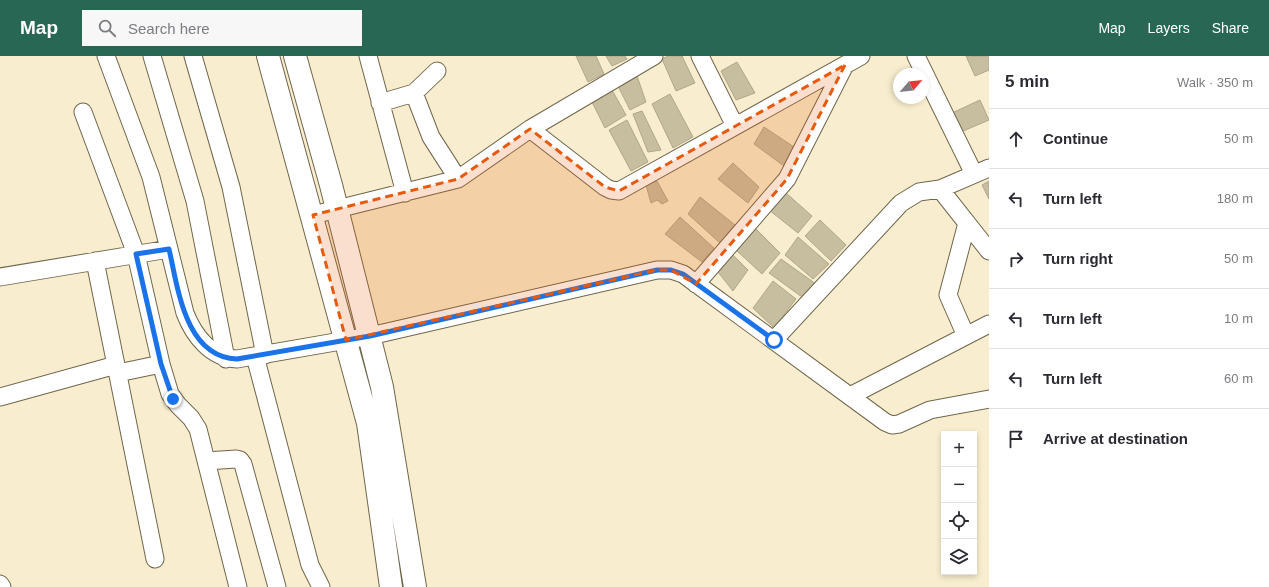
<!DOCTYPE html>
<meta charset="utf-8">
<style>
:root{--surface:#fff;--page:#f7f7f7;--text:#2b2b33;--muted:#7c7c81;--line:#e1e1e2;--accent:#276754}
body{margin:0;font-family:Helvetica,sans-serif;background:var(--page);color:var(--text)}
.controls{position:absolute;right:12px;bottom:12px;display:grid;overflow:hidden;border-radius:0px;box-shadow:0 2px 6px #0003}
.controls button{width:36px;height:36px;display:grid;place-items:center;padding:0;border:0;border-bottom:1px solid var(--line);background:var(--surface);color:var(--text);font:20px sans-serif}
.compass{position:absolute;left:893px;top:12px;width:36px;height:36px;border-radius:50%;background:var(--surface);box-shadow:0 2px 6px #0003;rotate:62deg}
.stop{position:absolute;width:12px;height:12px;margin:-9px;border:3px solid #1a73e8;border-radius:50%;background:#fff}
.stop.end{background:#1a73e8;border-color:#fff;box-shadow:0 1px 4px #0008}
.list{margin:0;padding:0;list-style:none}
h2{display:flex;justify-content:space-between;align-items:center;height:52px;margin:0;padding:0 16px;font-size:17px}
h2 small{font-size:13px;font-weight:400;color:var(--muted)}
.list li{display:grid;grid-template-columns:26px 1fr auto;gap:12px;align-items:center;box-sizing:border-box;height:60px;padding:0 16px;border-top:1px solid var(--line)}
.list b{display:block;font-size:15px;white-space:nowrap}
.list em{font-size:13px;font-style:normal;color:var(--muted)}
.icon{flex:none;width:22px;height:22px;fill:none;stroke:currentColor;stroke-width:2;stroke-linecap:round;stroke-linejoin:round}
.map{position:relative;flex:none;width:989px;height:531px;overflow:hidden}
header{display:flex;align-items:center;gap:24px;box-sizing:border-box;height:56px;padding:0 20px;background:var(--accent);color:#fff}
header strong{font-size:19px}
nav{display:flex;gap:22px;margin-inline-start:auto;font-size:14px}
.search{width:280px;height:36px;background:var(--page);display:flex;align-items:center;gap:10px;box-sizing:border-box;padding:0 14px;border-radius:0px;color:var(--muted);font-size:15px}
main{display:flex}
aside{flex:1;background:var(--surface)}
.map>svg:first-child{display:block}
</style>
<header>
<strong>Map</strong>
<div class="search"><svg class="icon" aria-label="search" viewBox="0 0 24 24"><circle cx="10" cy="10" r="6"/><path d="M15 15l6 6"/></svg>Search here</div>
<nav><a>Map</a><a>Layers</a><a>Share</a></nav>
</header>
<main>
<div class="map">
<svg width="989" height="531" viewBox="0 0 989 531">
<rect width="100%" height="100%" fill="#f8eecf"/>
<path fill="#c7bea0" stroke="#b0a78a" d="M576,0H596L604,18L588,26Z
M606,0H625L627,3L612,10Z
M668,0H682L695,27L676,35L662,3Z
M966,0H989V14L975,20Z
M737,6L755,37L736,44L721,15Z
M637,20L646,46L630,54L618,30Z
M612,34L626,59L605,72L592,46Z
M670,38L693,81L673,92L652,48Z
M980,44L989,64L961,76L952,57Z
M642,55L661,94L648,96L633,58Z
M627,64L648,106L631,115L609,74Z
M764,71L794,91L784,110L754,88Z
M733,107L759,131L748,147L718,123Z
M657,125L668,145L662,148L657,144L651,147L646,129Z
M989,125V143L982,129Z
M786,137L812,160L798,177L769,154Z
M700,141L735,169L720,187L688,158Z
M680,161L714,192L702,206L665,178Z
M820,164L846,189L831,205L805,180Z
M756,173L780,197L762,218L736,194Z
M798,181L829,208L813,223L785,199Z
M733,199L748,214L733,235L718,216Z
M781,203L816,228L802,241L769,217Z
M773,225L796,243L774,272L753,252Z"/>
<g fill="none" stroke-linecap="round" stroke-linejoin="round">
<g stroke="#6f664b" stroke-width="19">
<path id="street" d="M106,0L151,121L185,257C194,280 211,302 237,303L370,280L657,214H671L683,218L885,366L892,369L899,368L930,354L989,343
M152,0L195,145L226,303
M193,0L231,131L265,299
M368,0L405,137
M700,0L735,70
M916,0L974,118
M414,37L431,81L458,123
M380,47L414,37L437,15
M83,56L136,198L161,308L170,338L178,349L191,362L198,373L238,531
M530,73L605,131L611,134L619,135L861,0
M940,133L989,195
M313,159L458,123L530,73L654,0
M95,205L155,503
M0,221L169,193
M696,228L787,123L845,9
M966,280L948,239L967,167
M774,284L901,147L919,136L940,133L989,112
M255,300L310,509L321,531
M118,317L161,308
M850,340L989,268
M0,341L116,309
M206,405L236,403L240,404L243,408L277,531
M0,528L2,531"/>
</g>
<g stroke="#6f664b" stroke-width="24">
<path id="secondary" d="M268,0L368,367L391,531
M295,0L331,129L382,331L415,531"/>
</g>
<use href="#street" stroke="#fff" stroke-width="17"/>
<use href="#secondary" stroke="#fff" stroke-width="22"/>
</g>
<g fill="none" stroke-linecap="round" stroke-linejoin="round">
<path stroke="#1a73e8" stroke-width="5" d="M173,343L161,308L136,198L169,193C178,232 185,301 237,303L370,280L657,214H671L683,218L774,284"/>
</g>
<path fill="#e8590c" fill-opacity="0.2" stroke="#e8590c" stroke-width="3" stroke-dasharray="8 5" stroke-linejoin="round" d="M845,9L787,123L696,228L671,214H657L346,284L313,159L458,123L530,73L605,131L619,135Z"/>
</svg>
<div class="controls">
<button>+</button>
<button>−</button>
<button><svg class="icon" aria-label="locate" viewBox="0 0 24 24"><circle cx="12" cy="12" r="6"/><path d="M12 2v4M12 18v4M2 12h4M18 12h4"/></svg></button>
<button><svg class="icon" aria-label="layers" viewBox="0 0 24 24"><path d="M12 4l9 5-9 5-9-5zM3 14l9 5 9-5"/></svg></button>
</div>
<svg class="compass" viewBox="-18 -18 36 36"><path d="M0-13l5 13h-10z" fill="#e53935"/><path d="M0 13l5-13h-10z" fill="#7c7c81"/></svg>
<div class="stop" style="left:774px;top:284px"></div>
<div class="stop end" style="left:173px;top:343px"></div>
</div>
<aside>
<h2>5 min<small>Walk · 350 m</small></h2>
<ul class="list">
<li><svg class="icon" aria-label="ahead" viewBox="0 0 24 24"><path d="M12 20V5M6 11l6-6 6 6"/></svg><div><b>Continue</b></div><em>50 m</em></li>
<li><svg class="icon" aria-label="left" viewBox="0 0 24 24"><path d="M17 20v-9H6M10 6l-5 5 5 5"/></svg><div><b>Turn left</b></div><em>180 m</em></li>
<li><svg class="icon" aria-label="right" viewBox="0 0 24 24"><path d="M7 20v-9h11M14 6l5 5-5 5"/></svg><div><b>Turn right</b></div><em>50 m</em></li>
<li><svg class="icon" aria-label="left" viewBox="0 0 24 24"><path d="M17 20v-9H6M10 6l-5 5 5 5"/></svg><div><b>Turn left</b></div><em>10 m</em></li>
<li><svg class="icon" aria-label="left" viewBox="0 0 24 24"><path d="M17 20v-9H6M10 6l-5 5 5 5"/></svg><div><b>Turn left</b></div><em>60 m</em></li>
<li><svg class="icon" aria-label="arrive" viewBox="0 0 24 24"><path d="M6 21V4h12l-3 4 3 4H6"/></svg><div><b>Arrive at destination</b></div></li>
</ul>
</aside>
</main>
